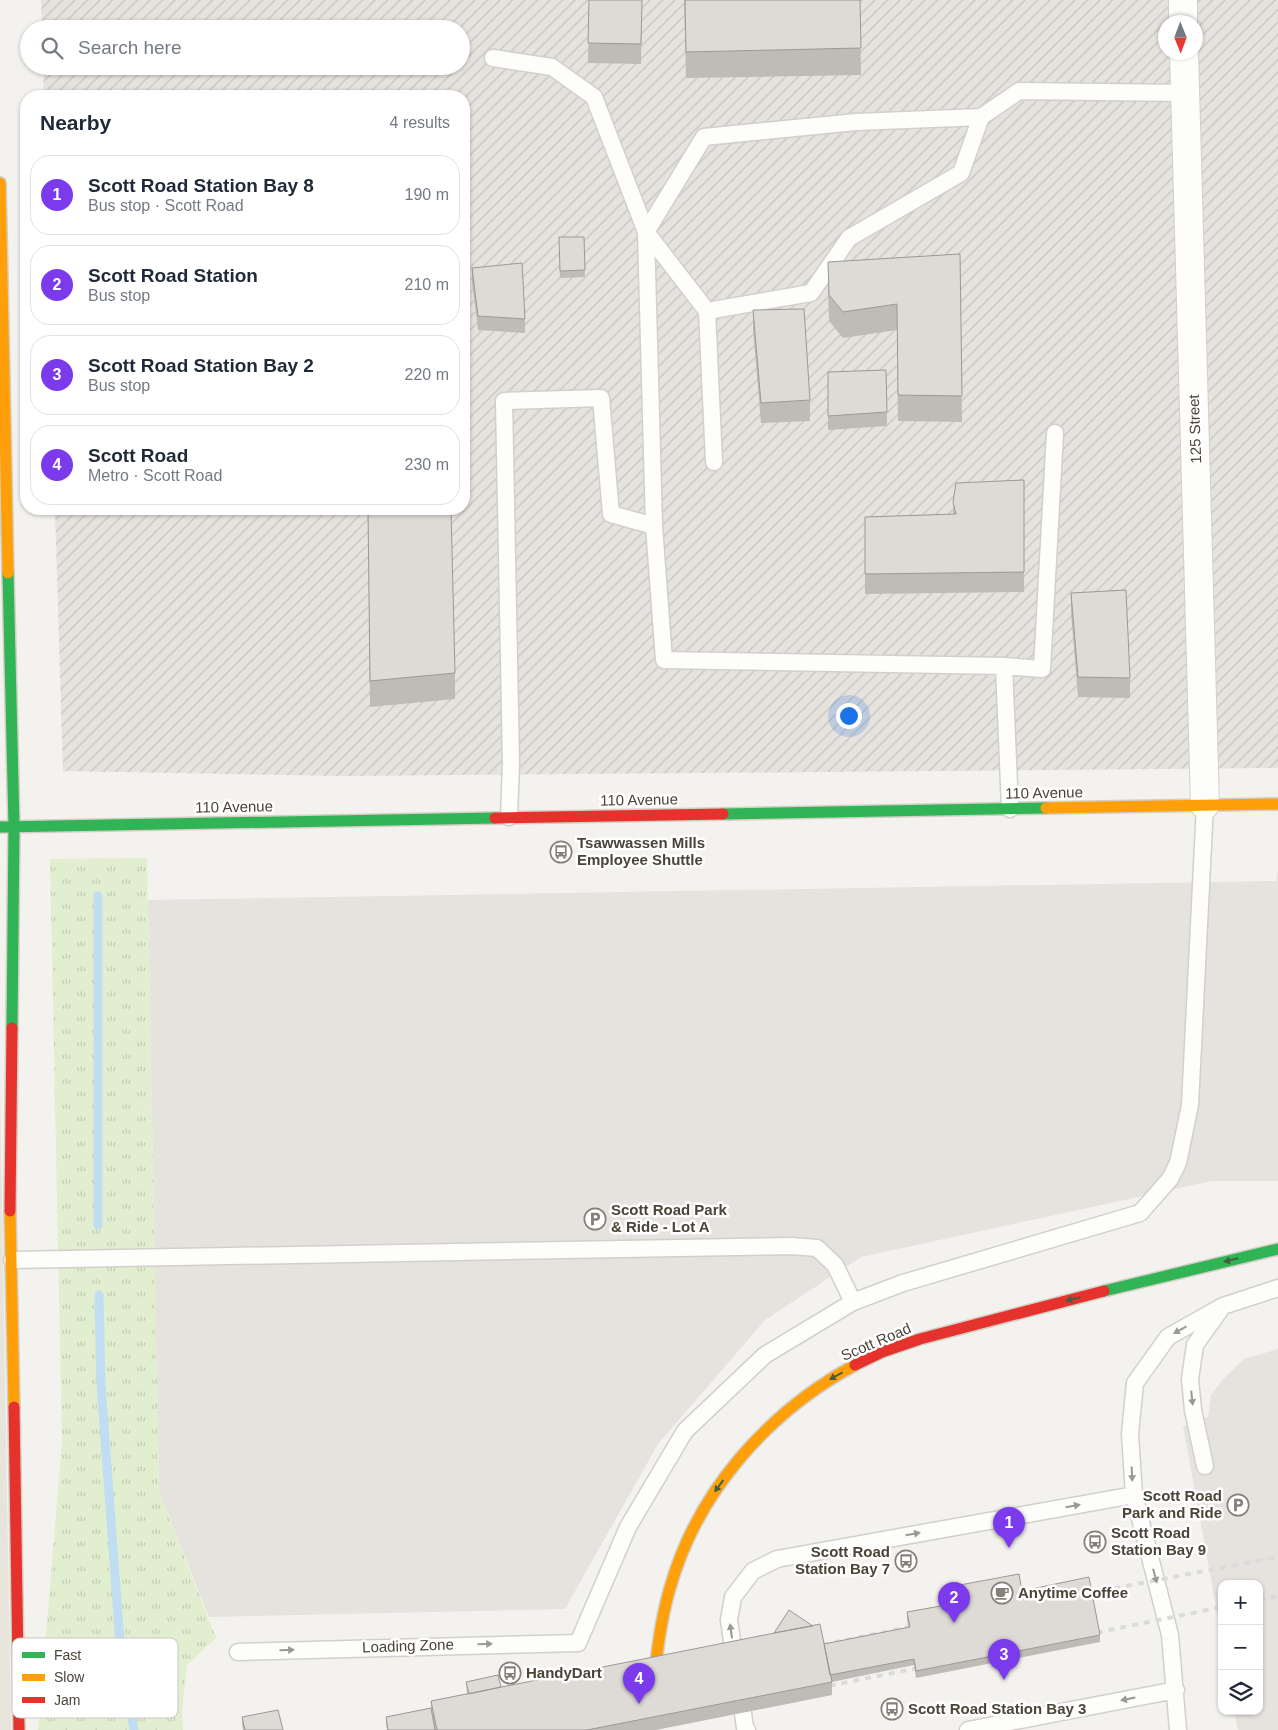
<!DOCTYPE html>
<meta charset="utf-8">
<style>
:root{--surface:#fff;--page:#f6f6f7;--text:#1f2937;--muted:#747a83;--line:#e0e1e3;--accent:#7c3aed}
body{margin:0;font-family:Arial,sans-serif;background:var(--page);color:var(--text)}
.controls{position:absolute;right:15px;bottom:15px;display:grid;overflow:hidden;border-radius:10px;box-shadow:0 1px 4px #0004}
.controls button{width:45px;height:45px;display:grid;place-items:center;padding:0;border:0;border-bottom:1px solid var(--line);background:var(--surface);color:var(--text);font:25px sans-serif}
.compass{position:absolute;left:1158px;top:15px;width:45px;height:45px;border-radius:50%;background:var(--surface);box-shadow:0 1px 4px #0004;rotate:179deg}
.you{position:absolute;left:848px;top:715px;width:18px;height:18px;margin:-12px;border:4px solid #fff;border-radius:50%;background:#1a73e8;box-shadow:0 0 0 8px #1a73e833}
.badge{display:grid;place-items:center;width:32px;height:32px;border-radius:50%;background:var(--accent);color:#fff;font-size:16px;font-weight:700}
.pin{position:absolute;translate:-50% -41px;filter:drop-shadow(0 1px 2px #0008)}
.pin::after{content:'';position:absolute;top:26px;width:18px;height:15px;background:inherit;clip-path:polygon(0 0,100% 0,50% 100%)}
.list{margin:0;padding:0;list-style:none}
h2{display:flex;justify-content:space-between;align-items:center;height:65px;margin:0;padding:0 20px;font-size:21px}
h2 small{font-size:16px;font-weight:400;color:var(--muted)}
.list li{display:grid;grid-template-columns:32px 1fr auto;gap:15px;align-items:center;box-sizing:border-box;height:80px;margin:0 10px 10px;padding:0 10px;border:1px solid var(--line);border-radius:20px}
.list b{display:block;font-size:19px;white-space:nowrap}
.list p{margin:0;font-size:16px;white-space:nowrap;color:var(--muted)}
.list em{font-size:16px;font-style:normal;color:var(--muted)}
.icon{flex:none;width:28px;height:28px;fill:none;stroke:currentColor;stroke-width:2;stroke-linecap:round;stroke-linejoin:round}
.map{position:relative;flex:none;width:1278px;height:1730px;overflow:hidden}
.search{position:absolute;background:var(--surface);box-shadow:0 1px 4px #0004;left:20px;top:20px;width:450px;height:55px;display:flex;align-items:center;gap:12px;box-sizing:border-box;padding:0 18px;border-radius:28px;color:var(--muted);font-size:19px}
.panel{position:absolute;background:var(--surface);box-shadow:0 1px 4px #0004;left:20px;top:90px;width:450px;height:425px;border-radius:20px}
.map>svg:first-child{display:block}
</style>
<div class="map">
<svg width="1278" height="1730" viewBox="0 0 1278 1730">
<defs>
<pattern id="industrial-furrows" width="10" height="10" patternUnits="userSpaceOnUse" patternTransform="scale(1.25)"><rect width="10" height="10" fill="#e6e2de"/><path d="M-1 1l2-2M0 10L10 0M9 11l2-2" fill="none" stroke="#c7c3bf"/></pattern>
<pattern id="grass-tufts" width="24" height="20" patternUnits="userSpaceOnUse" patternTransform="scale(1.25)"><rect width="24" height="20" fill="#e1eecf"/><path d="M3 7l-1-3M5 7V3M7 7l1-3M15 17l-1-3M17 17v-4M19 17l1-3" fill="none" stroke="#c3cdb2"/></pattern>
</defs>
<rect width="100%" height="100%" fill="#f4f2ee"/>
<path fill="#e7e4dc" d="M0,1081L11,1730H0Z"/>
<path fill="url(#industrial-furrows)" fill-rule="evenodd" d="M41,0H1278V768L345,776L63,771L55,509H464V96H44L43,66H461V29H42ZM1166,22H1196V52H1166Z"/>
<path fill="url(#grass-tufts)" d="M147,858L159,1492L216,1638L187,1665L182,1710L183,1730H38L62,1442L50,859Z"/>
<path fill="#e6e3df" d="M1278,870V1181H1212L861,1257L765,1320L658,1444L565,1609L209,1617L159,1492L148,900L1276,881Z
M1278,1349V1730H1238L1234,1711H1259V1584H1222V1640L1183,1426L1208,1417L1211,1395L1224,1378L1244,1359Z"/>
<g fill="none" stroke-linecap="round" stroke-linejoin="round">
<path stroke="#c0ddf1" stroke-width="9" d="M98,1225V896
M99,1295L101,1385L121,1657L134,1730"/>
<g stroke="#d2d0cb" stroke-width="19">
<path id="lane" d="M493,58L552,67L594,97L646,232L707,311L714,462
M707,311L811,293L849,238L961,173L981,117
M654,526L646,232L704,137L856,122L981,117L1019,91L1186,93
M1004,666L1042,669L1055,433
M509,817L511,763L504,401L601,398L611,514L654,526L664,660L1004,666L1010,809
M12,1260L791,1246L817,1248L835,1265L853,1302
M1205,1466L1193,1410L1190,1379L1195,1345L1220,1310
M238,1652L578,1643L628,1527L685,1431L765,1355L853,1302L903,1283L1140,1213L1170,1179L1178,1163L1190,1105L1205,805
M735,1662L729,1620L733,1597L753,1571L777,1559L1134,1495
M740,1691L745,1728L747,1730
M968,1730L1176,1690
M1178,1730L1170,1635L1134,1495L1130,1434L1135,1383L1168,1337L1223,1306L1278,1288"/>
</g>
<g stroke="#d2d0cb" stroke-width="30">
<path id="street" d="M1183,0V22
M1184,52L1205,805"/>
</g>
<g stroke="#d3cfc5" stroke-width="14">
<path id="fast" d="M8,573L14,826L12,1028
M723,814L1046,808
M0,827L495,818
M1104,1291L1278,1249"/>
</g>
<g stroke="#d3cfc5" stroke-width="14">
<path id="slow" d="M0,183L8,573
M1046,808L1278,804
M10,1211L14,1407
M655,1671C658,1643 662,1615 670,1588C697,1492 768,1412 855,1365"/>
</g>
<g stroke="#d3cfc5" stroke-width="14">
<path id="jam" d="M495,818L723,814
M10,1211L12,1028
M855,1365L882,1352L920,1339L1104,1291
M14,1407L19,1730"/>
</g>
<use href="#lane" stroke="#fdfdfc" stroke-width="16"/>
<use href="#street" stroke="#fdfdfc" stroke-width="28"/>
<use href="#fast" stroke="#30b455" stroke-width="11"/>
<use href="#slow" stroke="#ff9f0a" stroke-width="11"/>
<use href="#jam" stroke="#e5322d" stroke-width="11"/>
<path stroke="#dbdbda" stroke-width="4" stroke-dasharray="6 6" stroke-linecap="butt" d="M1079,1595L1278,1557
M1259,1600L1278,1596
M1085,1635L1222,1607
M811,1647L914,1626
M818,1688L928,1666"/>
</g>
<path fill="#bfbcb8" d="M589,0H642L641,64L588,63Z
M684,0H860L861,75L686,78Z
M559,237H584L585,277L560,278Z
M960,254L962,422L898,421L897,330L843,338L829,321L828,288V262Z
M472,268L525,319V333L478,330L472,282Z
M753,310L810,400V421L761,423L753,330Z
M886,370L887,426L828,430V416Z
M1024,480V592L865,594V517L953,514V502Z
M368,509L455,673V699L370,707Z
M1071,593L1130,678V698L1078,697L1071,613Z
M949,1587L1022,1591L1100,1635V1642L916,1678L914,1665L832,1682V1695L656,1730H387L386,1724V1717L431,1708V1701L467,1694L466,1682L501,1687L824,1644L908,1627L907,1619V1612L951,1604L949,1594Z
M242,1717L283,1730H243L242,1724Z"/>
<path fill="#dedbd6" stroke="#9b9996" d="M589,0H642L641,44L588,43Z
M685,0H860L861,48L686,52Z
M559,237H584L585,270L560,271Z
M960,254L962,396L898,395L897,304L843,312L829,295L828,262Z
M522,263L525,319L478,316L472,268Z
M804,309L810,400L761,403L753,310Z
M886,370L887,412L828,416V372Z
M1024,480V572L865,574V517L956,514L953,502L956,483Z
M368,509H451L455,673L370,681Z
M1126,590L1130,678L1078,677L1071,593Z
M1019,1574L1022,1591L1089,1577L1100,1635L916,1671L914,1659L830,1675L824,1644L910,1627L907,1612L952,1604L949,1587Z
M789,1610L813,1626L774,1633Z
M820,1624L832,1682L587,1730H437L431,1701Z
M498,1675L501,1687L469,1694L466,1682Z
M431,1708L435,1730H388L386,1717Z
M278,1710L283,1730H245L242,1717Z"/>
<defs><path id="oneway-solid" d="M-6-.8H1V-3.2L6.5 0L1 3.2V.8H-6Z" transform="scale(1.25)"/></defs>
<g fill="#446040">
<use href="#oneway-solid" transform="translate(1231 1260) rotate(166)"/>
<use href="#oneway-solid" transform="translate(1073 1299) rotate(166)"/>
<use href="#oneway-solid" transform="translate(836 1376) rotate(151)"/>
<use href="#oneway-solid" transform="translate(719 1486) rotate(126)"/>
</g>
<g fill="#9b9791">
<use href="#oneway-solid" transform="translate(1180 1330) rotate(151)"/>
<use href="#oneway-solid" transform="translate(1192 1398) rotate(84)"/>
<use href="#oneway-solid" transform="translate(1132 1474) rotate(87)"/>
<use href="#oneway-solid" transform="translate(1073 1506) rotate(-10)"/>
<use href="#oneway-solid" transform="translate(913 1534) rotate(-10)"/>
<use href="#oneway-solid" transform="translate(1155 1576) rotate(75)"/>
<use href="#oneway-solid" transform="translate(731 1631) rotate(-98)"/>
<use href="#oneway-solid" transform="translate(485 1644) rotate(-1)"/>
<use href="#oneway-solid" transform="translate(287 1650) rotate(-2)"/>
<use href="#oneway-solid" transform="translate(1128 1699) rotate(169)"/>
</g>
<defs>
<g id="bus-ring" transform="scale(1.125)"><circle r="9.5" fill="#fff" stroke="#868178" stroke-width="1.5"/><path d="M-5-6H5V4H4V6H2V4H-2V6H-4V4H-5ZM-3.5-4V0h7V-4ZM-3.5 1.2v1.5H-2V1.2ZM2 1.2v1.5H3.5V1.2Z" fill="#868178"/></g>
<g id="parking-ring" transform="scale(1.125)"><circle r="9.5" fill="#fff" stroke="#868178" stroke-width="1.5"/><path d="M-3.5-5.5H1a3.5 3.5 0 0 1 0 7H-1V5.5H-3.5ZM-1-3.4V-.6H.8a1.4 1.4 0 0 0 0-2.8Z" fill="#868178"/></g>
<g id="cafe-ring" transform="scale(1.125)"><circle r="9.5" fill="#fff" stroke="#868178" stroke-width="1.5"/><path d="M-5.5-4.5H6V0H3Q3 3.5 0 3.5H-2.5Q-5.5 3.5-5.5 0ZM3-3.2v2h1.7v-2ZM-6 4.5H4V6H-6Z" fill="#868178"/></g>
</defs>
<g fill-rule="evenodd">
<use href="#bus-ring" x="561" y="852"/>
<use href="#parking-ring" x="595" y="1219"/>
<use href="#parking-ring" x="1238" y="1505"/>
<use href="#bus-ring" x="1095" y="1542"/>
<use href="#bus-ring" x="906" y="1561"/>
<use href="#cafe-ring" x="1002" y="1593"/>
<use href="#bus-ring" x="510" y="1673"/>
<use href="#bus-ring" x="892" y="1709"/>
</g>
<g text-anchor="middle" stroke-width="5" stroke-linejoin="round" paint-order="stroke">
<g font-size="15" fill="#4b4439" stroke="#fff">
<text transform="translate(1195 429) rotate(-92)" y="5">125 Street</text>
<text transform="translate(1044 793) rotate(-1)" y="5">110 Avenue</text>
<text transform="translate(639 800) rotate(-1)" y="5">110 Avenue</text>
<text transform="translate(234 807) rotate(-1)" y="5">110 Avenue</text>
<text transform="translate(876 1342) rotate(-23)" y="5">Scott Road</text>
<text transform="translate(408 1646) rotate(-2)" y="5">Loading Zone</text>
</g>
<g font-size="15" font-weight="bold" fill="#4b4439" stroke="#fff" text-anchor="start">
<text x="577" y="848">Tsawwassen Mills<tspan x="577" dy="17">Employee Shuttle</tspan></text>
<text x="611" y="1215">Scott Road Park<tspan x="611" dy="17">&amp; Ride - Lot A</tspan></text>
<text x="1222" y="1501" text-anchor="end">Scott Road<tspan x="1222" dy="17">Park and Ride</tspan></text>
<text x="1111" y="1538">Scott Road<tspan x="1111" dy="17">Station Bay 9</tspan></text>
<text x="890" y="1557" text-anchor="end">Scott Road<tspan x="890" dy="17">Station Bay 7</tspan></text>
<text x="1018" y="1598">Anytime Coffee</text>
<text x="526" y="1678">HandyDart</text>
<text x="908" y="1714">Scott Road Station Bay 3</text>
</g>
</g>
<rect x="12" y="1638" width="166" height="80" rx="8" fill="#fff" stroke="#c9c7c4" stroke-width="1"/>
<rect x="22" y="1652" width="23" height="6" fill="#30b455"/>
<rect x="22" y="1674" width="23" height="7" fill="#ff9f0a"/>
<rect x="22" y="1697" width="23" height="6" fill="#e5322d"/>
<g font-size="14" fill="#4b4439">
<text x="54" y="1660">Fast</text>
<text x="54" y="1682">Slow</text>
<text x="54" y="1705">Jam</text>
</g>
</svg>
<div class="controls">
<button>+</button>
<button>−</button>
<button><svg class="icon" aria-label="layers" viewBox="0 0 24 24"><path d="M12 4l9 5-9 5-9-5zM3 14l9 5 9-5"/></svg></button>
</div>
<svg class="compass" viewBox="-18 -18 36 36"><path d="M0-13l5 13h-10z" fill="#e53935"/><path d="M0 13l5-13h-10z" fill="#747a83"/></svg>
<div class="you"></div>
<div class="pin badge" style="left:1009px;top:1548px">1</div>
<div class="pin badge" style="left:954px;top:1623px">2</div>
<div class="pin badge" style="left:1004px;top:1680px">3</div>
<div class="pin badge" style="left:639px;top:1704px">4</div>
<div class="search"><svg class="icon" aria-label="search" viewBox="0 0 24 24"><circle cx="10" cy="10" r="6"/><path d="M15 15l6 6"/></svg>Search here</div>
<section class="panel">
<h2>Nearby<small>4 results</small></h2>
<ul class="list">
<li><span class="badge">1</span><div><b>Scott Road Station Bay 8</b><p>Bus stop · Scott Road</p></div><em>190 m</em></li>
<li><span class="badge">2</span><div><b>Scott Road Station</b><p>Bus stop</p></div><em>210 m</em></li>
<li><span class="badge">3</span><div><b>Scott Road Station Bay 2</b><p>Bus stop</p></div><em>220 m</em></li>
<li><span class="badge">4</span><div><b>Scott Road</b><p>Metro · Scott Road</p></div><em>230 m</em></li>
</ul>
</section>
</div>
